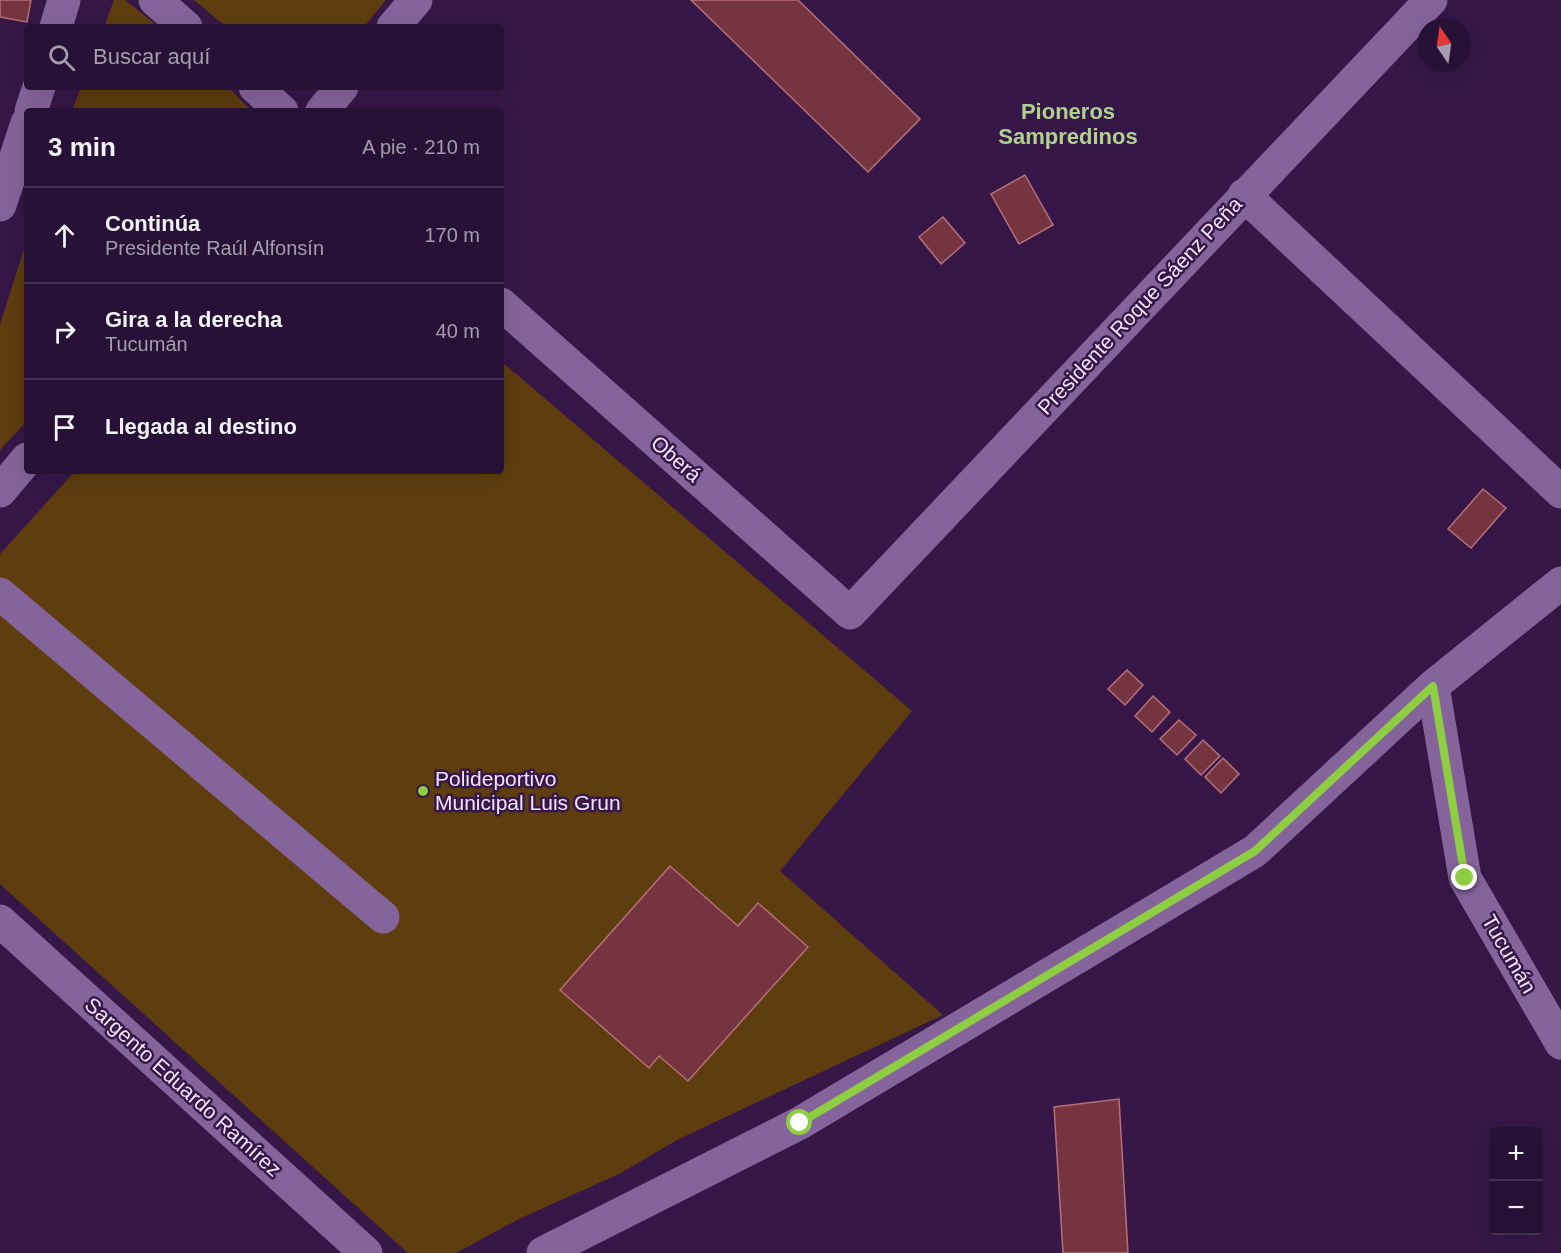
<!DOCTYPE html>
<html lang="es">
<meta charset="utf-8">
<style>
:root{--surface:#281136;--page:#301a3e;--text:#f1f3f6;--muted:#a59dad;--line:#443151}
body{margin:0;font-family:Arial,sans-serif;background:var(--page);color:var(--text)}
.controls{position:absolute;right:18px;bottom:18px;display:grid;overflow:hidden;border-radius:6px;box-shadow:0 6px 24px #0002}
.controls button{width:54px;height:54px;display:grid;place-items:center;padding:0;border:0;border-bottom:2px solid var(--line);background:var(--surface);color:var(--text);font:30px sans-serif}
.compass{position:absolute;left:1417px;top:18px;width:54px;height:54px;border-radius:50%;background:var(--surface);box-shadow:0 6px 24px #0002;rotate:347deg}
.stop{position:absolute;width:18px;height:18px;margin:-14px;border:4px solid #8ece43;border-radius:50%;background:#fff}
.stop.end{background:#8ece43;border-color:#fff;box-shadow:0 2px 6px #0008}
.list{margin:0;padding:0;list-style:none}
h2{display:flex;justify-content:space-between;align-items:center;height:78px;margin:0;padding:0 24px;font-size:26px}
h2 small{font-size:20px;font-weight:400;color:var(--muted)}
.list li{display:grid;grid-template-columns:39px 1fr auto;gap:18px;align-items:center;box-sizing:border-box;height:96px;padding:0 24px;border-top:2px solid var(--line)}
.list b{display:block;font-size:22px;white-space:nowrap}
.list p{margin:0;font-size:20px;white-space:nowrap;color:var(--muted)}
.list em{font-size:20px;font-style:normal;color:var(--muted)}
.icon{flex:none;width:33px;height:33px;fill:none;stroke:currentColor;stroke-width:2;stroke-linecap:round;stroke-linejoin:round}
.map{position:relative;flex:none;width:1561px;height:1253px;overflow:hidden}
.search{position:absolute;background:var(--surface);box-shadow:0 6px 24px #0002;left:24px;top:24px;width:480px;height:66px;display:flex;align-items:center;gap:15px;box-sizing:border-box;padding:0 21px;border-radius:6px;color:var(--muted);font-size:22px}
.panel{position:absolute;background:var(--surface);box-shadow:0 6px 24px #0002;left:24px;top:108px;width:480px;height:366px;border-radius:6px}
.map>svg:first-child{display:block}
</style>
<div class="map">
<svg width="1561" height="1253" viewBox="0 0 1561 1253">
<rect width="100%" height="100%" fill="#361748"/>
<path fill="#5e3d0f" d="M114,0H125L159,27H104Z
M194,0H386L364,27H226Z
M81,87H228L252,111H72Z
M27,240V421L0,450V324Z
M501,361L912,711L780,871L943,1015L677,1140L621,1173L519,1219L456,1253H408L0,884V554L75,471H501Z"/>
<path fill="#753540" stroke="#b7707a" stroke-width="1.5" d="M0,0H31L27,22L0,17Z
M691,0H798L920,119L868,172Z
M1025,175L1053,225L1019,244L991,194Z
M943,217L965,243L941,264L919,237Z
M1483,489L1506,508L1471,548L1448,529Z
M1127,670L1143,685L1125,705L1108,689Z
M1153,696L1170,712L1152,732L1135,716Z
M1179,720L1196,735L1177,755L1160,739Z
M1203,740L1220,756L1201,775L1185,759Z
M1223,758L1239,774L1221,793L1205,777Z
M670,866L738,926L758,903L808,947L688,1081L659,1056L649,1068L560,990Z
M1119,1099L1128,1253H1063L1054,1107Z"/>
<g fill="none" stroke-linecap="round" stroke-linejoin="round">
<path stroke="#85649b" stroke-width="33" d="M155,0L186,27
M56,27L64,0
M393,27L416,0
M255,87L282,111
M31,111L39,87
M322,111L342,87
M1244,195L1561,492
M0,205L27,123
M501,304L850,613L1431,0
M0,491L27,459
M0,594L383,917
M1433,686L1465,878L1561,1043
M0,921L366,1253
M543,1253L800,1123L1255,851L1433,686L1561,583"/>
</g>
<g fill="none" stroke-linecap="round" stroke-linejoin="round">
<path stroke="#8ece43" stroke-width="8" d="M800,1123L1255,851L1433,686L1465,878"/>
</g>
<circle fill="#8ece43" stroke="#361748" stroke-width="2" cx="423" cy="791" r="6"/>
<g text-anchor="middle" stroke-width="5" stroke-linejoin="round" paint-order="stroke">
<g font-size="21" fill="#f2e4fd" stroke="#361748">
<text transform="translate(1140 306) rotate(-47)" y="7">Presidente Roque Sáenz Peña</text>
<text transform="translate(676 459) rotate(41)" y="7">Oberá</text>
<text transform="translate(1509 954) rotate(60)" y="7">Tucumán</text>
<text transform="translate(183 1087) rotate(42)" y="7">Sargento Eduardo Ramírez</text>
</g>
<g font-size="21" fill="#f2e4fd" stroke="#361748" text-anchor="start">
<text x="435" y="786">Polideportivo<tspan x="435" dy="24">Municipal Luis Grun</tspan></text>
</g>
<g font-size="22" font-weight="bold" fill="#afd38e" stroke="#361748">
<text x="1068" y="119">Pioneros<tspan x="1068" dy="25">Sampredinos</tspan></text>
</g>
</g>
</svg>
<div class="controls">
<button>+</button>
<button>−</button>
</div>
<svg class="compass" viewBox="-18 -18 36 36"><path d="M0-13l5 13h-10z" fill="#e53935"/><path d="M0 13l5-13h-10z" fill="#a59dad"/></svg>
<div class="stop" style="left:800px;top:1123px"></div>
<div class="stop end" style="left:1465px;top:878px"></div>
<div class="search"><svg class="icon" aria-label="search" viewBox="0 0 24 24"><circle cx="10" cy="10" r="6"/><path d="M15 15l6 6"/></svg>Buscar aquí</div>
<section class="panel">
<h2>3 min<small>A pie · 210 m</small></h2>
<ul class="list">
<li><svg class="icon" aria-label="ahead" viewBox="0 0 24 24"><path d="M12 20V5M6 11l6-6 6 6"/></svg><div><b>Continúa</b><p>Presidente Raúl Alfonsín</p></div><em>170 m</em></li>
<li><svg class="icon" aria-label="right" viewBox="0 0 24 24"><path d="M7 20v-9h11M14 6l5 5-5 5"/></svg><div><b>Gira a la derecha</b><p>Tucumán</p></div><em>40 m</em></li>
<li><svg class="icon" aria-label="arrive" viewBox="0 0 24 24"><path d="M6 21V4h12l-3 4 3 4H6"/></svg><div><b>Llegada al destino</b></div></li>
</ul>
</section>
</div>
